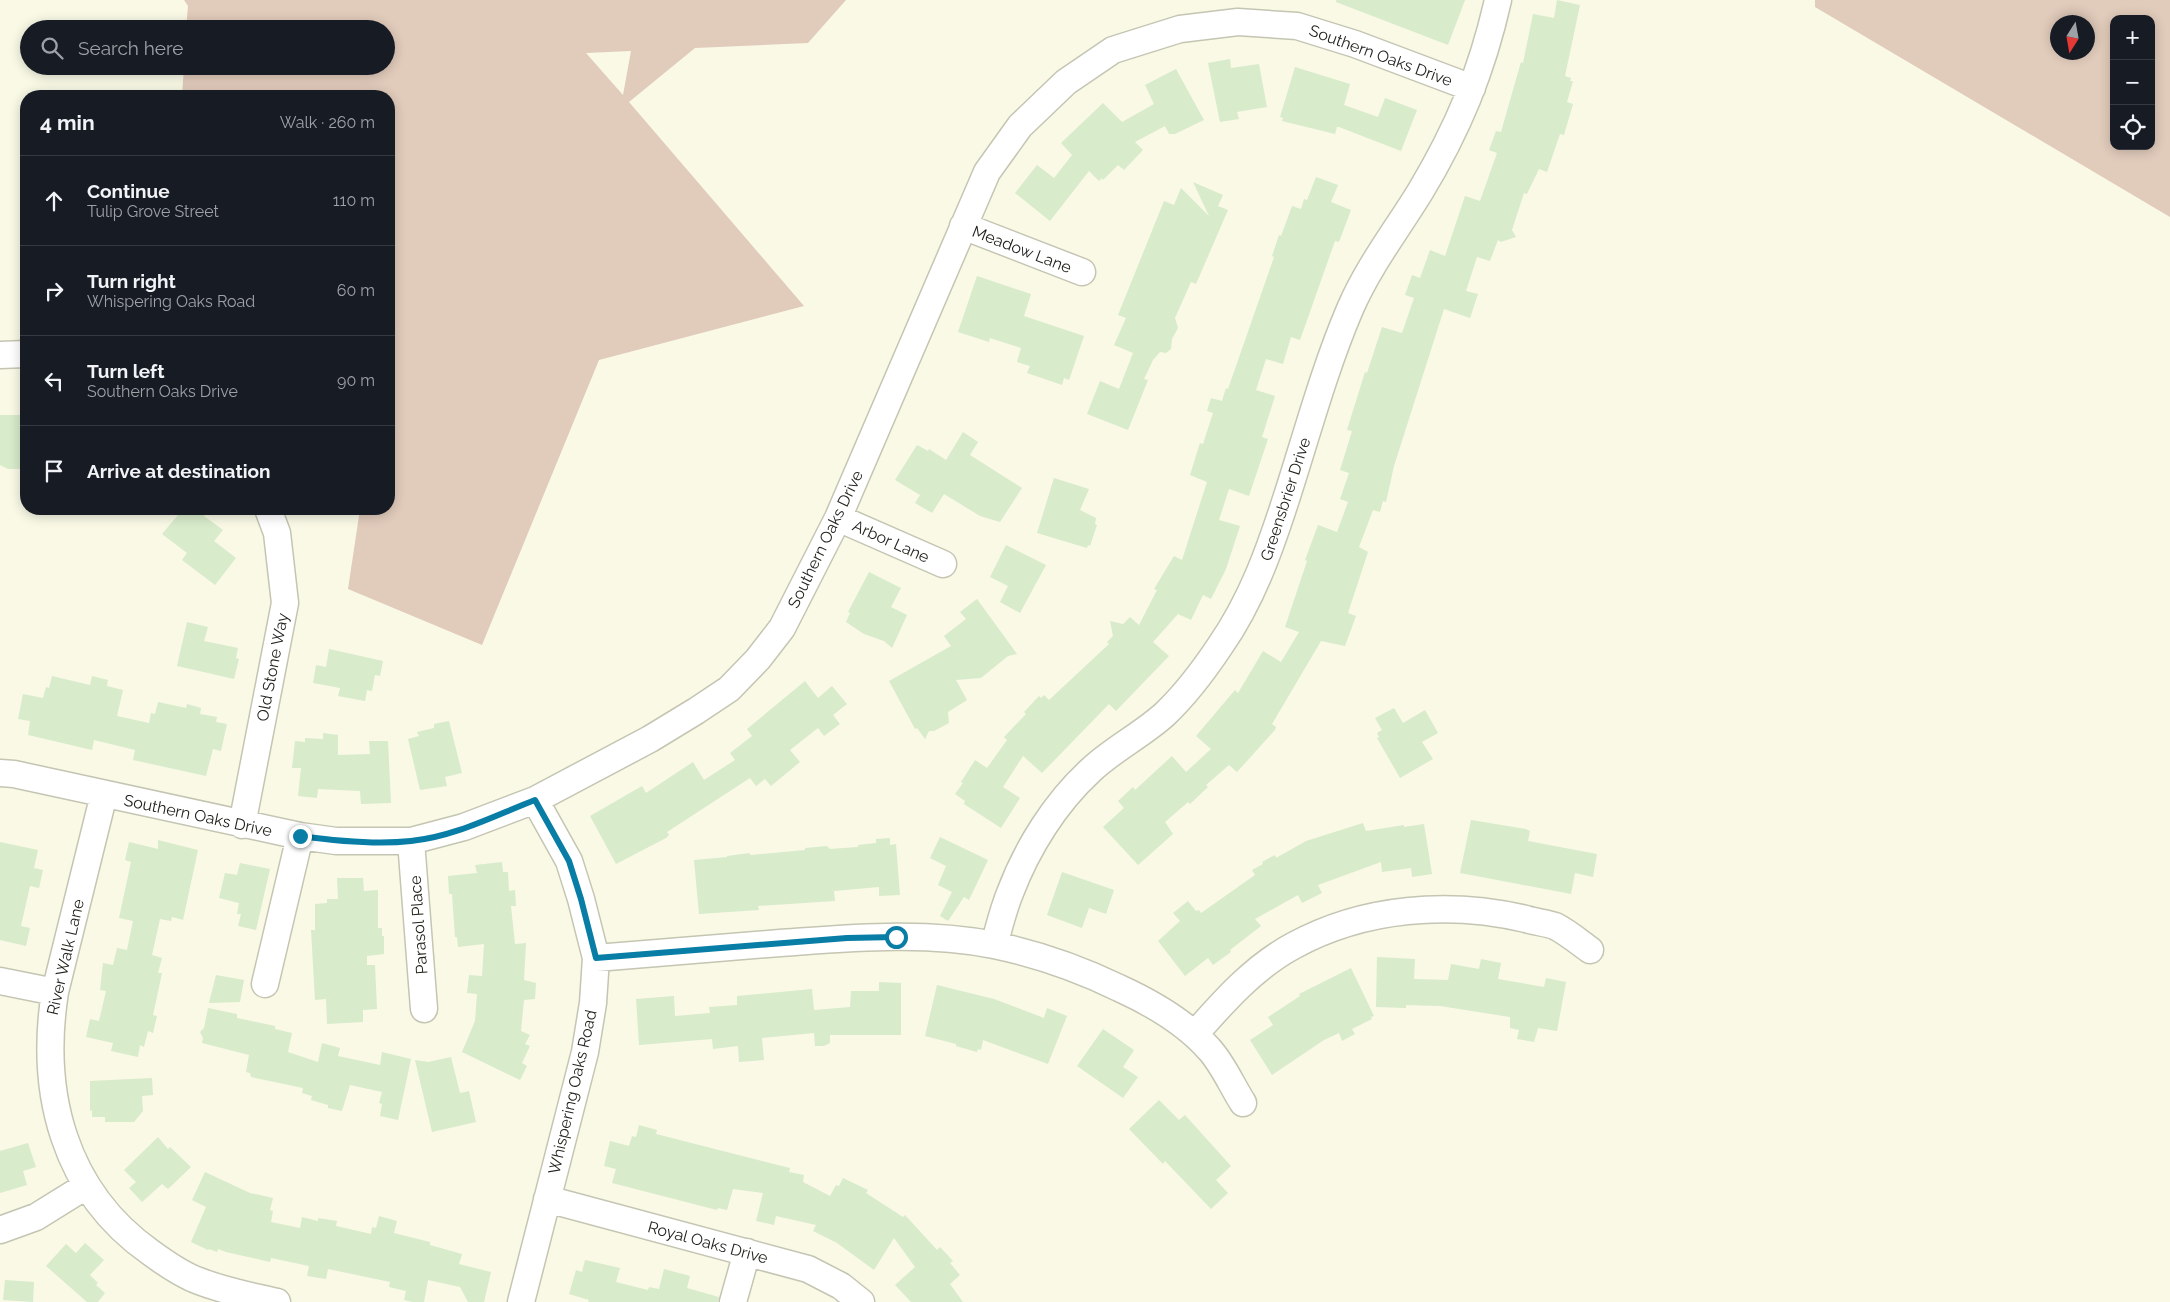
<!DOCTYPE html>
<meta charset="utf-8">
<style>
:root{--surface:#171b24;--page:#242831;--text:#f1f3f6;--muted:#9ea1a6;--line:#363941}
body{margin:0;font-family:Raleway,sans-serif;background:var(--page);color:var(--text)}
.controls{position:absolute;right:15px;top:15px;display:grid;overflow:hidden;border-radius:10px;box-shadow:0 2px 12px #0003}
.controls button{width:45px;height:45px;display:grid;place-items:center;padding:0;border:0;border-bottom:1px solid var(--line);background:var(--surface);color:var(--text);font:25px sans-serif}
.compass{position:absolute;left:2050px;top:15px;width:45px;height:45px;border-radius:50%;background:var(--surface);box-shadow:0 2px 12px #0003;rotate:191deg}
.stop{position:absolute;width:15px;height:15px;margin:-11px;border:4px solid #087da5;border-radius:50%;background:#fff}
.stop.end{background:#087da5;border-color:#fff;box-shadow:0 1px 5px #0008}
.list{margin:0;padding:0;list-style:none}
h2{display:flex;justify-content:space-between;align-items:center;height:65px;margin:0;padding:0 20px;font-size:21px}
h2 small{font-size:16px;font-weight:400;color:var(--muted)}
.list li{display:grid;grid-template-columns:32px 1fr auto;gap:15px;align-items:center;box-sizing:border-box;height:90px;padding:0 20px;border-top:1px solid var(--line)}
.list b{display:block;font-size:19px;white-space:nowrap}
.list p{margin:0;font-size:16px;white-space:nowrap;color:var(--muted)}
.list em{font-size:16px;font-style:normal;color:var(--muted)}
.icon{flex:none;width:28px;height:28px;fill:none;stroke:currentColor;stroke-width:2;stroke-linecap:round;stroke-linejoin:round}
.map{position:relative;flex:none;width:2170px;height:1302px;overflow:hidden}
.search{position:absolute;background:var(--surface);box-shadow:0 2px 12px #0003;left:20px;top:20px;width:375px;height:55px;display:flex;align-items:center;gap:12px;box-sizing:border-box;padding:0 18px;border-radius:28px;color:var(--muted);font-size:19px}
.panel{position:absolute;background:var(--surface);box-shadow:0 2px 12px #0003;left:20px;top:90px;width:375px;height:425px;border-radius:20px}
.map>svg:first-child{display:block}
</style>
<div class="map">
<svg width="2170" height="1302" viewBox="0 0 2170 1302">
<rect width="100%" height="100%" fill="#f9f9e6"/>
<path fill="#e1cbbb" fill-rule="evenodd" d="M184,0H846L808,43L695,48L629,102L804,306L599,360L482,645L348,589L360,509H389V96H182L184,66H386V29H186L188,6ZM631,51L623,95L586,53Z
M1815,0H2170V217L1815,7ZM2114,19H2151V146H2114ZM2088,22V52H2058V22Z"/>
<path fill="#d8ebcb" d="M1336,0H1465L1448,45L1336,2Z
M1557,0L1580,5L1565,76L1571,78L1570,81H1573L1567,102L1573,104L1564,135L1560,134L1547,172L1539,169L1527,194L1524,193L1512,230L1516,237L1501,242L1498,240L1490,261L1477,257L1466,291L1478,294L1470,318L1444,309L1394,466L1386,502L1383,501L1380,512L1373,510L1359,547L1368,552L1348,613L1356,616L1345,646L1321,641L1272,724L1276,727L1275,730L1237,772L1229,765L1206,785L1208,787L1190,804L1188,802L1165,822L1173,834L1138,865L1103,827L1124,808L1118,801L1133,787L1135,790L1172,756L1186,772L1211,749L1196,736L1235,690L1238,693L1263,651L1281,662L1299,632L1285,627L1307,561L1305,560L1318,525L1337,532L1348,502L1340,499L1349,473L1340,470L1352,431L1347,430L1365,372L1367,373L1382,327L1402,333L1414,298L1405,295L1412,275L1420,278L1430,250L1445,256L1465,196L1480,201L1497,153L1489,150L1496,131L1501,132L1521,62L1523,63L1533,14L1554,18Z
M1230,59L1231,68L1259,64L1267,107L1237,112L1239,119L1220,122L1208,63Z
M1295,67L1350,84L1344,105L1378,117L1385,98L1417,110L1401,151L1339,127H1337L1335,134L1282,121L1283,118L1280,117Z
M1176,69L1204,120L1175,134H1169L1165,126L1135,142L1143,150L1124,170L1118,165L1103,180L1102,178L1099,181L1089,171L1050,221L1015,193L1037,165L1054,178L1072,155L1061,143L1103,103L1122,122L1154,104L1145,85Z
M1316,177L1338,185L1331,202L1351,210L1339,242L1335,241L1300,340L1291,337L1283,364L1266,359L1256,390L1275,396L1262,437L1268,439L1249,496L1229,489L1219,520L1240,526L1226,569L1211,599L1203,595L1191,620L1178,614L1153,642L1169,656L1116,711L1109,704L1042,773L1023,756L1003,787L1020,798L1001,828L964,804L965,801L955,794L963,783L961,782L975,760L987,768L1007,740L1004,737L1026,714L1024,712L1039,696L1041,698L1044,695L1049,700L1109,644L1107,642L1113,636L1110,621L1123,624L1130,617L1139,625L1157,590L1154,589L1174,556L1182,560L1207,482L1190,475L1200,443L1203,444L1213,413L1207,411L1211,398L1222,401L1226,388L1228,389L1274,257L1272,256L1279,235L1281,236L1292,206L1301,209L1304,199L1307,200Z
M1193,182L1223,195L1218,206L1228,210L1196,284L1191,282L1175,318L1178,328L1172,339L1171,349L1166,353L1160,352L1153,360L1144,379L1148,380L1128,430L1087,414L1100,381L1119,389L1133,353L1114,345L1126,318L1118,315L1164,201L1174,205L1181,188L1209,216Z
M977,276L1031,294L1024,316L1084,336L1069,380L1064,378L1062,385L1027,373L1030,366L1017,362L1021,348L990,338L989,342L958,332Z
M0,415H26V469H8L0,465Z
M963,432L978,442L970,455L1022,488L1000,522L980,516L944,494L932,513L915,503L920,495L895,480L917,445L928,451L929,449L946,460Z
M1054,478L1089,489L1080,510L1096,518L1095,524L1097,525L1090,546L1088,545L1087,548L1037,533Z
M183,509H208L204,516L223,530L214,541L236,558L215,585L182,560L187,553L162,534Z
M1006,545L1046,565L1020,613L1000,602L1008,586L990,577Z
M869,572L901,588L891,607L907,615L892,648L884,641L864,634L846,622L850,613L848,612Z
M977,599L1017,654L1008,656L981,678L956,680L967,700L948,712L949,723L934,731H929L925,739L917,728L915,729L889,681L951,646L944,636L966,619L960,612Z
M187,622L208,627L204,641L238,648L236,658L239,659L234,679L177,666Z
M329,649L383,661L380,676L375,675L372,691L367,690L365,701L338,696L340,688L313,683L316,665L326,667Z
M52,676L90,685L92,676L108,680L107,686L123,690L117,716L149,723L151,713L155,714L158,702L186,708L187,704L201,708L200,714L217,717L216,722L227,724L221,751L213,749L206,776L133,760L135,750L94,740L92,750L28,735L30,721L18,719L23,694L43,698L46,687L49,688Z
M805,681L818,698L832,686L847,704L833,715L840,724L824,736L818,728L790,750L800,762L771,786L765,779L756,786L750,778L667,832L669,835L666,838L616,864L590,816L642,786L646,793L693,762L704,780L735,760L730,753L752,736L747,729Z
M1394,708L1403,723L1425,710L1438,733L1422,742L1433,759L1400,778L1377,738L1379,737L1377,733L1382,730L1375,718Z
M449,721L462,773L445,777L447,786L420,790L408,739L419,736L417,732L434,728V724Z
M323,733L338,735V755L370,754L369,741H388L391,803L361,804L360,791L318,789L317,798L298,796L301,768H292L295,741L305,742V738L323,739Z
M1471,820L1526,829L1530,831L1528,841L1597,854L1593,877L1575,873L1571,894L1460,873Z
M1363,823L1366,831L1404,825V827L1424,824L1432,874L1412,877L1411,868L1382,872L1381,862L1318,885L1322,893L1302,903L1298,895L1255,919L1261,926L1230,950L1231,952L1213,965L1208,958L1185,976L1158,941L1180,921L1173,913L1188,901L1196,911L1199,910L1201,913L1255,875L1252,870L1263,864L1262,862L1275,855L1276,858L1306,841Z
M940,837L988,860L969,900L964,897L948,921L940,916L952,892L938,885L946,866L930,858Z
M890,838V845L896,844L900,895L879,896V887L834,891L835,901L758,906L759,910L699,914L694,860L727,857V856L750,853V855L805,850V848L827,846L830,849L858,847V845L876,843V839Z
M158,840L198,850L183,920L172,917L171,921L160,919L152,955L162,958L158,973H162L153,1015L157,1016L153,1033L148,1031L144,1047L140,1045L138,1057L111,1051L113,1043L86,1037L90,1019L99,1021L106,991L100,990L103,963L113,965L117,948L127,950L133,921L119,918L131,862L125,860L129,842L158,849Z
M0,842L38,850L34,868L43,870L39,888L30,886L21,926L30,928L26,946L0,940Z
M502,862L503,872H508L509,891L515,890L516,906H511L515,944L526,943L524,980L536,983L535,999L524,1000L521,1031L530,1035L525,1044L530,1046L522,1063L527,1066L520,1080L462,1052L475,1021L477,994L467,993L469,975L482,976L484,944L458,947L457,937H455L452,894H449L448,876L477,873L475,865Z
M240,863L270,869L256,930L238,926L241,914H237L239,903L219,898L225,873L237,875Z
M1062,872L1114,890L1106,914L1089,908L1082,928L1047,915Z
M337,878H363L364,891L378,890V928H382V936H384V954L367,956V965H375L377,1009L363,1010V1022L327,1024L326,999L315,1000L311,930H315V904L327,903V899H338Z
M1377,957L1415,959L1414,979L1448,980L1451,964L1479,969L1481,959L1501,963L1498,979L1544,987L1546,978L1566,982L1557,1031L1538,1028L1534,1042L1517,1039L1519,1030L1510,1028V1017L1440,1006L1406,1005V1008L1376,1007Z
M1351,968L1374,1016L1371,1017L1372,1019L1352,1029L1355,1034L1342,1041L1339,1033L1324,1040L1272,1075L1250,1040L1273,1025L1268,1017L1300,996L1299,994Z
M216,975L244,980L240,1002L209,1003Z
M879,982L901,983V1035H830V1043L824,1046H815L814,1033L762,1038L764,1060L739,1062L738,1046L713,1049L712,1039L639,1045L636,999L674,996L675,1016L710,1013L709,1007L737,1005V996L812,989L814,1010L850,1007L851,991H879Z
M937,985L994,999L1044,1018L1047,1008L1067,1016L1048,1064L983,1040L981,1050L978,1049L977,1052L956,1046V1044L925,1036Z
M208,1008L237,1014V1018L275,1026V1029L292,1033L288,1052L318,1062L322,1043L340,1048L338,1056L380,1065L382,1052L411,1059L398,1120L380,1116L382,1104L379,1103L382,1092L350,1085L342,1111L328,1108V1105L311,1100L312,1096L302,1093L303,1088L251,1077L250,1073L246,1072L249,1055L202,1043L203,1038L200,1032L204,1028Z
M1103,1029L1134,1050L1123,1067L1138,1077L1123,1098L1077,1066Z
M451,1057L460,1093L469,1091L476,1122L432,1132L415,1060L428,1062Z
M152,1078L153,1095L142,1096L143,1111L134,1122H105V1117H92V1110L90,1111V1081Z
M1159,1100L1179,1120L1185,1115L1231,1166L1216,1180L1228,1193L1211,1209L1165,1161L1163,1164L1129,1129Z
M639,1125L657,1130L656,1134L790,1168L789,1172L804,1175L803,1182L830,1196L836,1185L839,1186L843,1178L868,1190L866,1193L903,1217L905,1215L937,1250L940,1247L953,1261L950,1263L960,1275L950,1284L963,1302H911L895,1285L915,1267L894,1238L874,1270L837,1243L813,1231L816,1225L776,1216L774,1225L756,1221L763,1193L733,1189L727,1210L718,1208L717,1210L612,1183L616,1169L604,1166L610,1141L629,1146L632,1136L636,1137Z
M158,1137L168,1149L170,1147L191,1167L168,1189L162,1184L142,1202L129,1188L136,1182L124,1170Z
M28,1143L36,1167L23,1171L27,1185L0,1193V1151Z
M205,1172L250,1193L273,1198L270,1210L273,1211L271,1222L300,1228L302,1217L318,1221V1218L337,1221L336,1226L371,1234L372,1227L376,1228L379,1216L397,1221L394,1233L430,1242V1245L462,1254L459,1264L491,1272L484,1302H468L460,1287L428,1280L424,1302H412L404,1300L406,1291L389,1287L390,1282L328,1269L326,1279L307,1276L309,1266L271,1258L270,1262L226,1252L218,1249L217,1252L209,1249L208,1250L191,1242L206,1207L192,1200Z
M85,1243L104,1260L90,1275L98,1283L96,1285L105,1293L98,1302H87L46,1266L66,1244L76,1253Z
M585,1260L620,1268L616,1282L648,1290L649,1287L659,1289L664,1269L690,1276L687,1288L719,1297L718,1302H588L589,1300L569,1294L576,1270L582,1272Z
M5,1280L34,1282L33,1302L3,1300Z"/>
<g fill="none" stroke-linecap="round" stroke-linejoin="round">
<g stroke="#c5c5b3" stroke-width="29">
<path id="minor" d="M963,226L1082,272
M0,355L26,354
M838,518L943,564
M0,773L14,774L300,836L336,841H411L464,827L535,800L650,739L696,711L729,689L758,659L782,628L838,518L987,172L1020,126L1066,82L1113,50L1180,29L1238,22L1297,26L1355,44L1472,88
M104,794L55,992C39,1093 64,1191 150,1252C165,1263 182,1275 199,1281C224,1291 251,1296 277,1302
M242,825L285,603L277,533L268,509
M411,841L424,1009
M994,945C999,928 1003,910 1010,893C1027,848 1055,803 1091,770C1113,749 1142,735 1165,714C1186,694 1204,670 1220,646C1252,600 1270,549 1287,496C1307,434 1324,370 1350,309C1368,267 1396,231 1420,192C1458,129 1482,71 1498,0
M596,958C657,953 718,948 780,943C851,938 924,931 994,945C1037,954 1080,969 1119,988C1152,1003 1185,1022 1209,1049C1223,1064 1232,1086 1243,1103
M0,981L55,992
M265,984L300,836
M1195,1034C1224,1001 1254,967 1293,946C1364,907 1449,901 1526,919C1535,922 1547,923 1555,926C1567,932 1579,942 1590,950
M547,1199L808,1269L841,1286L861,1302
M0,1230L36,1217L86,1186
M521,1302L585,1052L593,1003L596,958L581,899L569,861L535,800
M733,1302L747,1252"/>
</g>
<use href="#minor" stroke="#fff" stroke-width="26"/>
</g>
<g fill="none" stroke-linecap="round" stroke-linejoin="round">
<path stroke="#087da5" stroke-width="6" d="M300,836C336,841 375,845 411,841C454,837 496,815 535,800L569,861L581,899L596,958L847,938L896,937"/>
</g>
<g text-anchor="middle" stroke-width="4" stroke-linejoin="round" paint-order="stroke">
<g font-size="16" fill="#23241d" stroke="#fff">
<text transform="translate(1381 55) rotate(20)" y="6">Southern Oaks Drive</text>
<text transform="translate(1022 249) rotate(21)" y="6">Meadow Lane</text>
<text transform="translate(1285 499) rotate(-72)" y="6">Greensbrier Drive</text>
<text transform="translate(825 539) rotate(-64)" y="6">Southern Oaks Drive</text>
<text transform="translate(891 541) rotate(24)" y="6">Arbor Lane</text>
<text transform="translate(272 667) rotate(-79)" y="6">Old Stone Way</text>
<text transform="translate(198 815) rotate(12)" y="6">Southern Oaks Drive</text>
<text transform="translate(418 925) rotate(-94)" y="6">Parasol Place</text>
<text transform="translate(65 957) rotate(-77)" y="6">River Walk Lane</text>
<text transform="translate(572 1092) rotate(-77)" y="6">Whispering Oaks Road</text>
<text transform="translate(708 1242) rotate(15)" y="6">Royal Oaks Drive</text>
</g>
</g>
</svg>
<div class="controls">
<button>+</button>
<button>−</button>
<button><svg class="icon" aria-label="locate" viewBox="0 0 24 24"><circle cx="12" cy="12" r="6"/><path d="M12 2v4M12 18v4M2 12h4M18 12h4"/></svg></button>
</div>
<svg class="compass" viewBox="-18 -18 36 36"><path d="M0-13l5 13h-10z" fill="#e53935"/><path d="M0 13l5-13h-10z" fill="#9ea1a6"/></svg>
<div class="stop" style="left:896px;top:937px"></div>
<div class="stop end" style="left:300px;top:836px"></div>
<div class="search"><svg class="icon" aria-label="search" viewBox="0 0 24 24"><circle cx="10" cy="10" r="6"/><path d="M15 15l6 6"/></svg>Search here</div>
<section class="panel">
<h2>4 min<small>Walk · 260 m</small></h2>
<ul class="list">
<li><svg class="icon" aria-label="ahead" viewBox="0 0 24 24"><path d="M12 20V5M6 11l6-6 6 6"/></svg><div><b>Continue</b><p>Tulip Grove Street</p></div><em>110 m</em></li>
<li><svg class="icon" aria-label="right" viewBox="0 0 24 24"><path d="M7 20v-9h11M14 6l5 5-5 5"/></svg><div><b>Turn right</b><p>Whispering Oaks Road</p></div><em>60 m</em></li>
<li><svg class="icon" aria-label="left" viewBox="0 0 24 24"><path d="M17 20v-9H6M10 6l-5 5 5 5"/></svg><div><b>Turn left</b><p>Southern Oaks Drive</p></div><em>90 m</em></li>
<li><svg class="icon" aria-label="arrive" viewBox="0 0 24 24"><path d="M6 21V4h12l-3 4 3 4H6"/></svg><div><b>Arrive at destination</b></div></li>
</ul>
</section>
</div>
